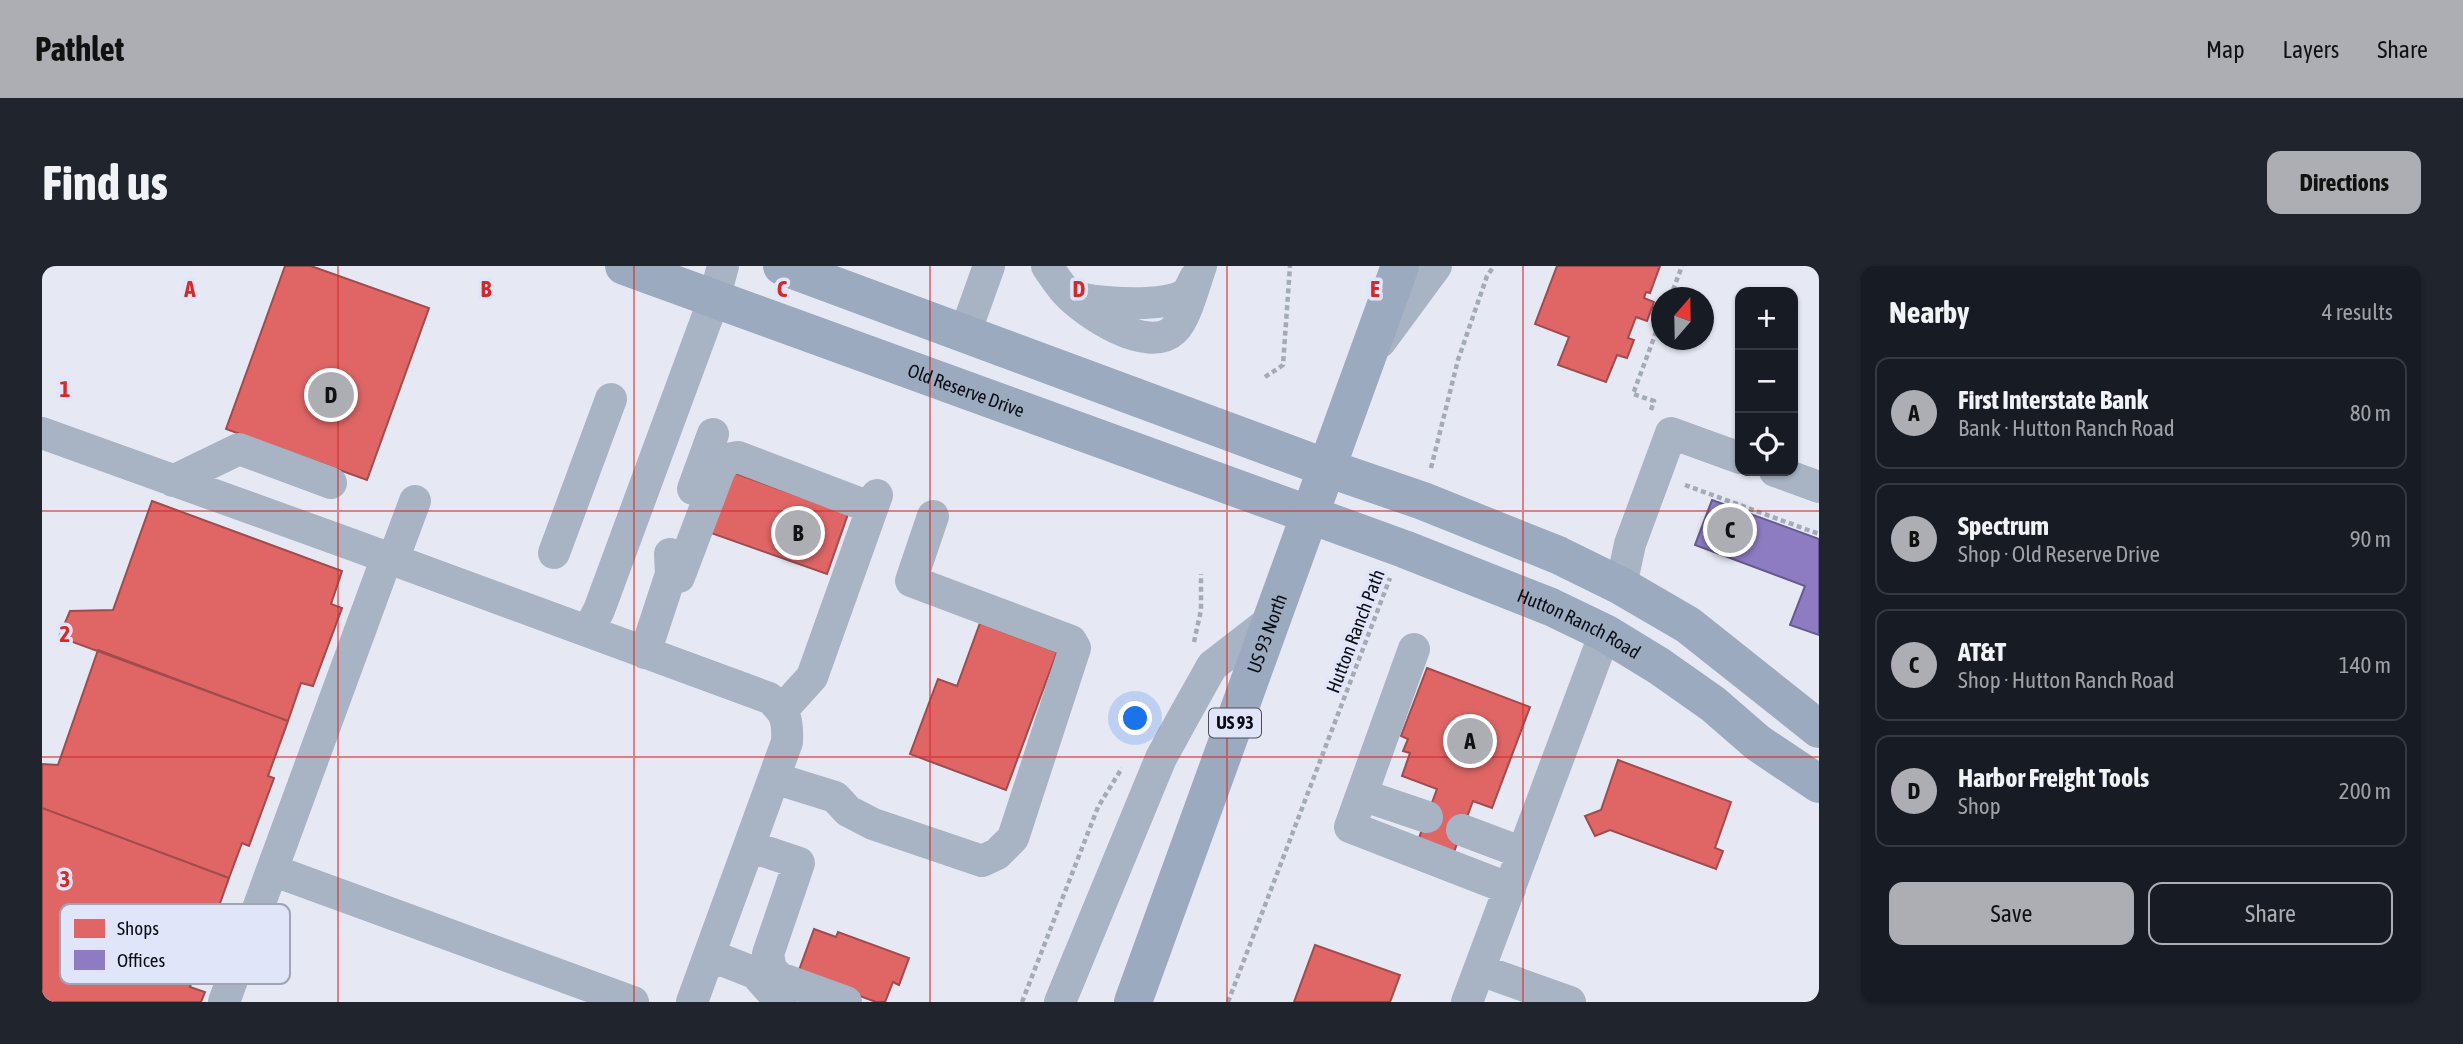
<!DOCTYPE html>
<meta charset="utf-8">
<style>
:root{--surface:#171b24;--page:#20242c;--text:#f1f3f6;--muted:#9ea1a6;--line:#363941;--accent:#acaeb3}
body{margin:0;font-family:"Asap Condensed",sans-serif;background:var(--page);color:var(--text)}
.controls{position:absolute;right:21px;top:21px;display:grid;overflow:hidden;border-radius:14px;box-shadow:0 2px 5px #0004}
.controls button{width:63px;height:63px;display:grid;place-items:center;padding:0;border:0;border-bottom:2px solid var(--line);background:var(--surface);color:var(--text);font:35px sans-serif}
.compass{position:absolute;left:1609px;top:21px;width:63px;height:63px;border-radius:50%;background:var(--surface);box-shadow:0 2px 5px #0004;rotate:20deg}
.you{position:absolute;left:1094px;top:453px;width:24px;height:24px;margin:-18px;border:5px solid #fff;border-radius:50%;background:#1a73e8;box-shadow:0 0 0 10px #1a73e833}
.badge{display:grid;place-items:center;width:46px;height:46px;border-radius:50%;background:var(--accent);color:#111;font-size:23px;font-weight:700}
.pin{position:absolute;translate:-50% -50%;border:4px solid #fff;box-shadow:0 2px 7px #0006}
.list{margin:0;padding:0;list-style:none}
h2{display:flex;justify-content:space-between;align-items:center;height:91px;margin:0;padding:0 28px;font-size:30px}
h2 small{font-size:23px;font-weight:400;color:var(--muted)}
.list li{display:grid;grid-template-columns:46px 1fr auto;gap:21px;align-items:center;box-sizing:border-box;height:112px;margin:0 14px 14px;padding:0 14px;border:2px solid var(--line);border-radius:14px}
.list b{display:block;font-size:26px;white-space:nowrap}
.list p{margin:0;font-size:23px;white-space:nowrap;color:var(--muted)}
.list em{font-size:23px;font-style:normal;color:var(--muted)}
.actions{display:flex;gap:14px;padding:21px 28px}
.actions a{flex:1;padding:16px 0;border:2px solid var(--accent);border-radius:14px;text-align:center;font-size:24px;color:var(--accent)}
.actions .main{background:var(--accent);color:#111}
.icon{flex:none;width:38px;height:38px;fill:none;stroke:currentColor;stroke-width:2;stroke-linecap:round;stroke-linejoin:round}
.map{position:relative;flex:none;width:1777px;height:736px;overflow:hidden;border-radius:14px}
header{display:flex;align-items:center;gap:42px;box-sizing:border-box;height:98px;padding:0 35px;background:var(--accent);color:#111}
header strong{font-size:33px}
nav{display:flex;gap:38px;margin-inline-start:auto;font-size:24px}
.intro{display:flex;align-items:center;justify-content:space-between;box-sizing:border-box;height:168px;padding:0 42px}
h1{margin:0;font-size:49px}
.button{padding:18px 32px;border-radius:14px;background:var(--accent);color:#111;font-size:24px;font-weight:700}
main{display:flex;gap:42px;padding:0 42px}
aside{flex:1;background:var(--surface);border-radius:14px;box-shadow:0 2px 5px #0004}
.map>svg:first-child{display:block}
</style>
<header>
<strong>Pathlet</strong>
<nav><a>Map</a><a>Layers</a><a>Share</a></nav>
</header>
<div class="intro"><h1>Find us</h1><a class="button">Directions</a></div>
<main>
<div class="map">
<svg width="1777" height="736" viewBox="0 0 1777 736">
<rect width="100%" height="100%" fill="#e6e8f4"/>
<path fill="#e06666" stroke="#a04b4d" stroke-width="2" d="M243,0H269L387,42L325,214L184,163Z
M1515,0H1618L1608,27L1604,26L1602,32L1612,36L1605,55L1594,51L1586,72L1592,74L1585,92L1575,89L1564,116L1516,99L1527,71L1493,58Z
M690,206L806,248L785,308L669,267Z
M110,235L300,305L289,338L300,342L271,420L259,417L246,455L17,371L28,345L71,344Z
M938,357L1015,386L964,524L868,488L896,413L915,420Z
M56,384L246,455L226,510L232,512L207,580L200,577L187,612L0,542V498L16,499Z
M1385,402L1488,441L1450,542L1431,535L1409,594L1374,580L1395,523L1360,510L1368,487L1361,485L1366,473L1359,470Z
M1576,494L1689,536L1673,582L1681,585L1674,603L1568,564L1553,570L1543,550L1559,544Z
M0,542L187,612L148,721L163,726L159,736H0Z
M772,663L794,671L796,666L867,692L857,719L851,716L843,736H834L756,707Z
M1273,679L1358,709L1348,736H1252Z"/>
<path fill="#8e7cc3" stroke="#665a8e" stroke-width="2" d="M1670,234L1777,273V369L1748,359L1763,320L1653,279Z"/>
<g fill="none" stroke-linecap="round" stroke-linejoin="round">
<path stroke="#a3abb7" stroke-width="4.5" stroke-dasharray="5 3.5" stroke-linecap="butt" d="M1628,32L1640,0
M1223,111L1241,99L1248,0
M1609,144L1612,135L1591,128L1619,53
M1389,202L1416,94L1445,10L1452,0
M1643,219L1777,268
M1152,376L1159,344V308
M980,736L1056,541L1080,502
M1186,736L1348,312"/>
<path stroke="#a8b3c4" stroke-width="32" d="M1005,0C1011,9 1017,18 1024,26C1043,47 1106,89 1132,64C1144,53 1153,16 1159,0
M1034,31C1055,38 1128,42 1145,27C1148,23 1151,16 1153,12
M923,67L947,0
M1338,76L1394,0
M0,167L311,279L727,432C744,446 746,454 745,476L650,736
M1733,205L1777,221
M131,215L197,183L289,217
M651,223L671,168
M512,287L569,133
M345,291L230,604L591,736
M351,294L373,235
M637,311L678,203L685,193L696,191L830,242
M1579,320L1588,278L1629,167L1698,192
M546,365L557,344L672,33L681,0
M1372,383L1308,561L1468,623
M603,387L629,308L628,288
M741,443L770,411L835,229
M732,512L793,531L806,545L831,558L940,595L955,588L971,572L1033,382L1029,375L869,315L891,250
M1320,529L1385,551
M1420,564L1481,587
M707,580L757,597L726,688L729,704L738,712L804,736
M667,689L713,707L728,724L741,729
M1438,704L1528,736
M182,736L230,604
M1018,736L1119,492L1142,450L1170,400L1232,352
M1425,736L1563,367"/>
<g stroke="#9baabe" stroke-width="38">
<path id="s1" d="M582,0L1362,283L1509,341L1563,367L1617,400L1671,438L1716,477L1777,518"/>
<path d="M740,0L1285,202L1381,235L1516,289L1579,320L1646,359L1777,463"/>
<path id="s2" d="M1091,736L1358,0"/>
</g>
</g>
<path fill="none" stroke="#d62828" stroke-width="2" stroke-opacity="0.55" d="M296,0V736M592,0V736M888,0V736M1185,0V736M1481,0V736M0,245H1777M0,491H1777"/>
<g text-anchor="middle" stroke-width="7" stroke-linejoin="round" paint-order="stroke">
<rect fill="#e0e5fa" stroke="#4a4d58" stroke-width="2" x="1167" y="442.5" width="52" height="29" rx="5"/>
<g font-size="18" font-weight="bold" fill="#0a0c13">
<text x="1193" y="463">US 93</text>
</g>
<g font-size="19" fill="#0a0c13" stroke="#e0e5fa">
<text dy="7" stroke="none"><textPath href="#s1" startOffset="364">Old Reserve Drive</textPath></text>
<text dy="7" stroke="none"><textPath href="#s1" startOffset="1020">Hutton Ranch Road</textPath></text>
<text transform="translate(1313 365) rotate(-69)" y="7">Hutton Ranch Path</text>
<text dy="7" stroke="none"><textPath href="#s2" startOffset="392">US 93 North</textPath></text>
</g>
</g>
<rect x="18" y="638" width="230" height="80" rx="10" fill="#e0e5fa" stroke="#a0a4b5" stroke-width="2"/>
<rect x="32" y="653" width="31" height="19" fill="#e06666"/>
<rect x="32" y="684" width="31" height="20" fill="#8e7cc3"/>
<g font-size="19" fill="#0a0c13">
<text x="75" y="669">Shops</text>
<text x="75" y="701">Offices</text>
</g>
<g font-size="23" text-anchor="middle" font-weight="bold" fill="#d62828" stroke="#e0e5fa" stroke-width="7" stroke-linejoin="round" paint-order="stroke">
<text x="148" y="31">A</text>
<text x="444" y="31">B</text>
<text x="740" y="31">C</text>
<text x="1037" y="31">D</text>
<text x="1333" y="31">E</text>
<text x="23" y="131">1</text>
<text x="23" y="376">2</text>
<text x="23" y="621">3</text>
</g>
</svg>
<div class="controls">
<button>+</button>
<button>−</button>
<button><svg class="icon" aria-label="locate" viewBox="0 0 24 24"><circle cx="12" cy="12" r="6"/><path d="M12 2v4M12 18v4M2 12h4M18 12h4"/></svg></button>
</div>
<svg class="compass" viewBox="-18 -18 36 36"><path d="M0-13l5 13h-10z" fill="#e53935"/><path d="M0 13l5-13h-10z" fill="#9ea1a6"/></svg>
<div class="you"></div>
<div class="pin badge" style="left:1428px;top:475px">A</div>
<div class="pin badge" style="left:756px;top:267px">B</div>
<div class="pin badge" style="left:1688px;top:264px">C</div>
<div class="pin badge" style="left:289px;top:129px">D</div>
</div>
<aside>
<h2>Nearby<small>4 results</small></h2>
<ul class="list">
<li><span class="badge">A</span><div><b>First Interstate Bank</b><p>Bank · Hutton Ranch Road</p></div><em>80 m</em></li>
<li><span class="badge">B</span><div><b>Spectrum</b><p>Shop · Old Reserve Drive</p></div><em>90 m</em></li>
<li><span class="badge">C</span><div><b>AT&amp;T</b><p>Shop · Hutton Ranch Road</p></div><em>140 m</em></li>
<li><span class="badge">D</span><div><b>Harbor Freight Tools</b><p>Shop</p></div><em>200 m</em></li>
</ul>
<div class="actions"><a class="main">Save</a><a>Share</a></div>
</aside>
</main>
